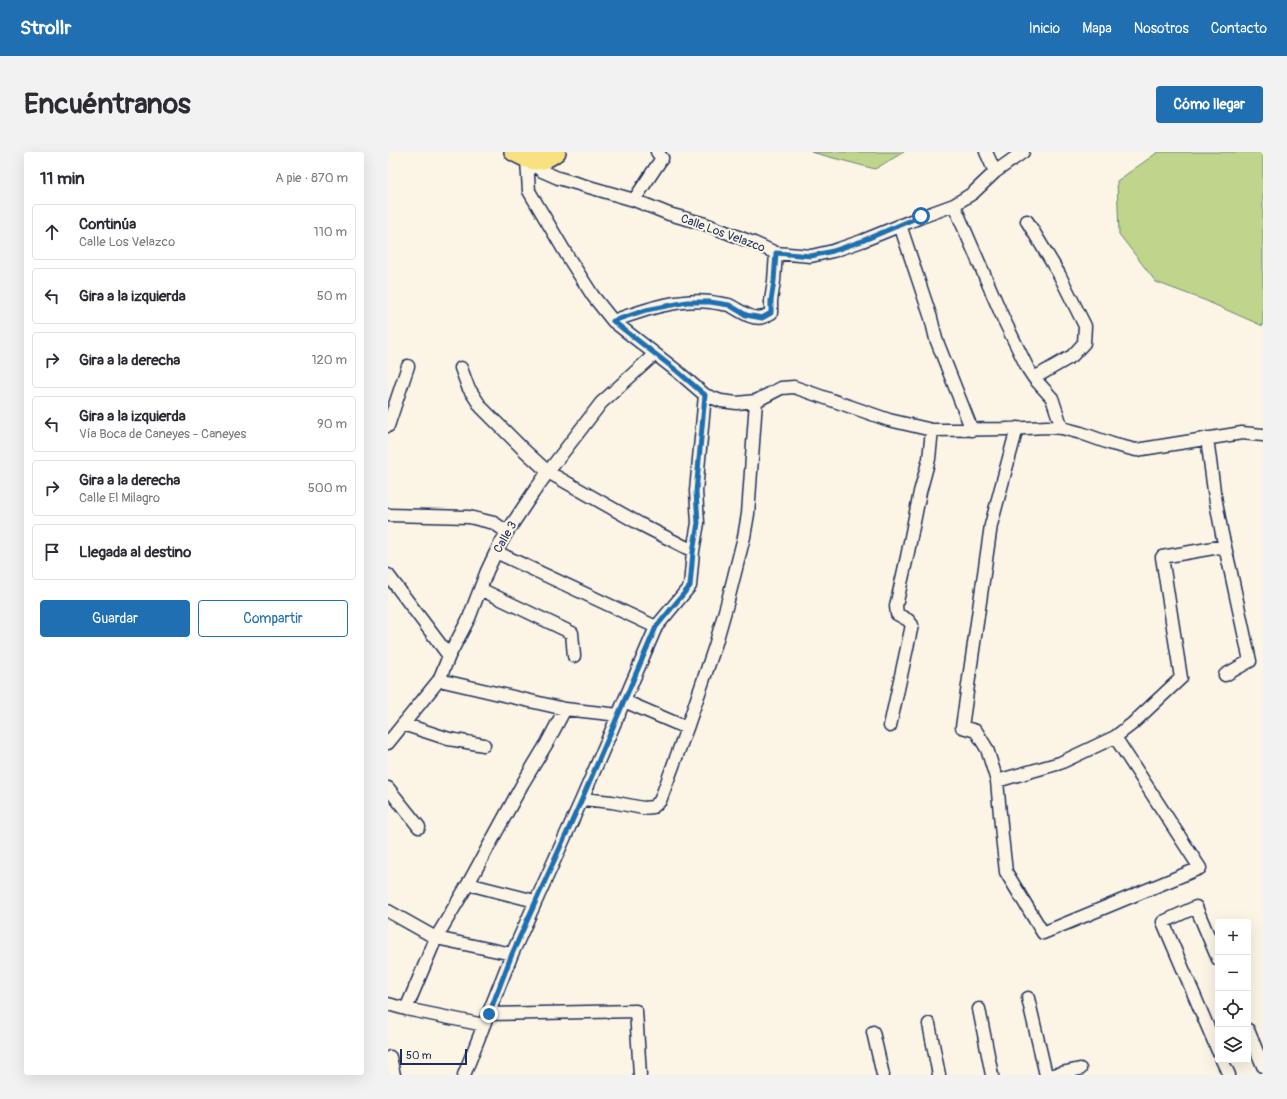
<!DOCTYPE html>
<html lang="es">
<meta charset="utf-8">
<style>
:root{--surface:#fff;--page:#f2f2f3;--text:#2b2b33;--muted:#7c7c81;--line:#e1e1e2;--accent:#1f6fb2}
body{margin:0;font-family:Pangolin,sans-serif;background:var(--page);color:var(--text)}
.controls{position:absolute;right:12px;bottom:12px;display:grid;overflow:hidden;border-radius:4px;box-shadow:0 4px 16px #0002}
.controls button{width:36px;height:36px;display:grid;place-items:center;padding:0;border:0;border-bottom:1px solid var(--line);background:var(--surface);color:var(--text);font:20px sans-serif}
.scale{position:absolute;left:12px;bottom:10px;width:67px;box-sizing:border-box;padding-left:4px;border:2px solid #1b2f5e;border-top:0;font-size:11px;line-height:14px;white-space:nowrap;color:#1b2f5e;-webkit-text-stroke:3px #fcf5e5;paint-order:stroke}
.stop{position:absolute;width:12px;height:12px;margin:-9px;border:3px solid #1f6fb2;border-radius:50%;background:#fff}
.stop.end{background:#1f6fb2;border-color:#fff;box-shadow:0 1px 4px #0008}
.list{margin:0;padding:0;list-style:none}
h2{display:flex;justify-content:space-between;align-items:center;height:52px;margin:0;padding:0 16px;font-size:17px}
h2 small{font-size:13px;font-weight:400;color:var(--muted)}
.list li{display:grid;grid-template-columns:26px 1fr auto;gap:12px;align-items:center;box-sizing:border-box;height:56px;margin:0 8px 8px;padding:0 8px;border:1px solid var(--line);border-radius:4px}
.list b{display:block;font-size:15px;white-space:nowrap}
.list p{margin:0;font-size:13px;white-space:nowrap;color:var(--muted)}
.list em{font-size:13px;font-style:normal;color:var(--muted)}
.actions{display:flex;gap:8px;padding:12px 16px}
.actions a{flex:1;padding:9px 0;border:1px solid var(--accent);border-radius:4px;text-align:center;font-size:14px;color:var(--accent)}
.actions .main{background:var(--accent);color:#fff}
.icon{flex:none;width:22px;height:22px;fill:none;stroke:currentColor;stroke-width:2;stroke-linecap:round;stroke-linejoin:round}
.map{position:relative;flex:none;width:875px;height:923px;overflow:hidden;border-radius:4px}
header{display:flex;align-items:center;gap:24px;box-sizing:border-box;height:56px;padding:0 20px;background:var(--accent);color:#fff}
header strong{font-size:19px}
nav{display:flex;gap:22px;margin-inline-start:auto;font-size:14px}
.intro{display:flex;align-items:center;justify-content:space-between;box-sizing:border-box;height:96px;padding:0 24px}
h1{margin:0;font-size:28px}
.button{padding:10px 18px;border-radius:4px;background:var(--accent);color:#fff;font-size:14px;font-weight:700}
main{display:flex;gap:24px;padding:0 24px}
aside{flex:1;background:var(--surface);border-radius:4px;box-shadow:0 4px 16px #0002}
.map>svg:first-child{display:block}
</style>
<header>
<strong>Strollr</strong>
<nav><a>Inicio</a><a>Mapa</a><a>Nosotros</a><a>Contacto</a></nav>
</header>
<div class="intro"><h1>Encuéntranos</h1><a class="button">Cómo llegar</a></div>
<main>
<aside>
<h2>11 min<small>A pie · 870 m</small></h2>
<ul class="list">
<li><svg class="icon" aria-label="ahead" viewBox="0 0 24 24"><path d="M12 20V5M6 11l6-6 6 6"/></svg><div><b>Continúa</b><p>Calle Los Velazco</p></div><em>110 m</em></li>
<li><svg class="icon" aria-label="left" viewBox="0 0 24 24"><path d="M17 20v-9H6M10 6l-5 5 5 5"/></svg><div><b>Gira a la izquierda</b></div><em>50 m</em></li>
<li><svg class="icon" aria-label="right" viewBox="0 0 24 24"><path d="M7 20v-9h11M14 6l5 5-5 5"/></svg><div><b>Gira a la derecha</b></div><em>120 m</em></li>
<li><svg class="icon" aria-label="left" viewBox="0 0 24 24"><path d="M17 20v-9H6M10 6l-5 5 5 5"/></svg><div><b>Gira a la izquierda</b><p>Vía Boca de Caneyes - Caneyes</p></div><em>90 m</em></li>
<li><svg class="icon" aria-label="right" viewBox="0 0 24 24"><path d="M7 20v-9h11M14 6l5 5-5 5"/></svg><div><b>Gira a la derecha</b><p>Calle El Milagro</p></div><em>500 m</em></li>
<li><svg class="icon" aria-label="arrive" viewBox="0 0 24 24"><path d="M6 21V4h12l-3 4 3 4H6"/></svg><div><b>Llegada al destino</b></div></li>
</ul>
<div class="actions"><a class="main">Guardar</a><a>Compartir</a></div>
</aside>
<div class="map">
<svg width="875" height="923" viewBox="0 0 875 923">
<rect width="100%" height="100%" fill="#fcf5e5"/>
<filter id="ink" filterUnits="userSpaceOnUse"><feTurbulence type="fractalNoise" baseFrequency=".025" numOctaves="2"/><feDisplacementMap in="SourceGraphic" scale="8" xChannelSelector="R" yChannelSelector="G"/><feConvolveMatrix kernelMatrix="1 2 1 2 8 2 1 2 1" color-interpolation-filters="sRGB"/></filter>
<g filter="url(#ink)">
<path fill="#bed58b" stroke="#6c8274" d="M423,0H516L487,17Z
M770,0H875V174L816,148L768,130L731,82L729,29Z"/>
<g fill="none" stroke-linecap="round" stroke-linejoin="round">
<g stroke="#1b2f5e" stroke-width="15">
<path id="minor" d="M598,0L607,20
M139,8L141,39L180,105L205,144L225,169L289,219L317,243L333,249L349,251L368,249L393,236L406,235L501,268L544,278L618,277L659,275L674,276L693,281L724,292L748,298L854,281L875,283
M139,8L154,19L170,26L246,48L281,62L317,72L366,91L388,101L423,104L445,99L474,89L533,65L566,53L585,41L607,20L635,0
M246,48L274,6L269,0
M566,53L615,166L640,217L646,226L664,246L674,276
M639,69L671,122L697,174L696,191L684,204L646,226
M512,73L543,166L548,187L584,278
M225,169C256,158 289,146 323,150C328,151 336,152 341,153C350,157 364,169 375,165C377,165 380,162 383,161V149L386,129L388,101
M73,216L80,235L93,255L136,298L160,320L252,372L305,399
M0,274L20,214
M819,286L826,339L834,382L843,421L862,509L837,523
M0,363L81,365L106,371L119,380
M108,400L268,475
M0,423L61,504
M92,437L184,481L186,504
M51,528L177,557L231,563
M236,549L299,576
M15,572L61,587L96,593
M502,574L524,473L520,468L509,462L508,454L519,405L532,340L541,307L544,278
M727,585L744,572L793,526L774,405L837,394
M0,591L51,528L61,504L81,466L99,419L108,400L119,380L145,341L160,320L213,251L267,202
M609,629L672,611L727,585L812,716L655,781L618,720L614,684L609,629L599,597L588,579L574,575L603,373L629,276
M0,636L31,675
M194,647L224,650L255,656L265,655L272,649L299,576L327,494L339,452L356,385L360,362L368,249
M147,749L80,732L135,631L159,591L177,557
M0,759L48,786L124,802
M830,807L808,755L775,770L830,899
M640,846L658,923
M0,852L18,857L96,873
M18,857L48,786L80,732
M591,857L604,923
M101,862L248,859L252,923
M541,872L551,923
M860,878L875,914
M485,880L495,923
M2,905L6,923
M834,908L841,923
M76,923L124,802L194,647L268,475L302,434L305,399L310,371L308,339L317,243
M664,923L692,917"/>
</g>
<g stroke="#1b2f5e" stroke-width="20">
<path id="highway" d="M125,0C142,10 152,14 169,0"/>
</g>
<use href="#minor" stroke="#fcf5e5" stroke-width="12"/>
<use href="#highway" stroke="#f9e181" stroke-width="17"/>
</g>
</g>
<g fill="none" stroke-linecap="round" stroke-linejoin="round" filter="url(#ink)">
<path stroke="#1f6fb2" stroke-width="5" d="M101,862L124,802L194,647L268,475L302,434L305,400L310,371L308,340L317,243L289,219L225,169L258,158L299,150H322L341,153L358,163L374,166L383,161V149L386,129L388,101L423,104L445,99L474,89L533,64"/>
</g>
<g text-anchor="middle" stroke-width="4" stroke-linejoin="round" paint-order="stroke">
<g font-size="12" fill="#1b2f5e" stroke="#fcf5e5">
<text transform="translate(335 81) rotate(20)" y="4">Calle Los Velazco</text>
<text transform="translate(117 385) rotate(-60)" y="4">Calle 3</text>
</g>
</g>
</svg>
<div class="controls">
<button>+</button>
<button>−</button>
<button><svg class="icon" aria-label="locate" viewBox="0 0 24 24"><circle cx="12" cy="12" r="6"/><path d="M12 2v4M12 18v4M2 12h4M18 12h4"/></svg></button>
<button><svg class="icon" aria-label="layers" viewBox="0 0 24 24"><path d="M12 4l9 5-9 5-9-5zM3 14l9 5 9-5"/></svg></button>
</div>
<div class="scale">50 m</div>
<div class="stop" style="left:533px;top:64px"></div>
<div class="stop end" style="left:101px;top:862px"></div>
</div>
</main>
